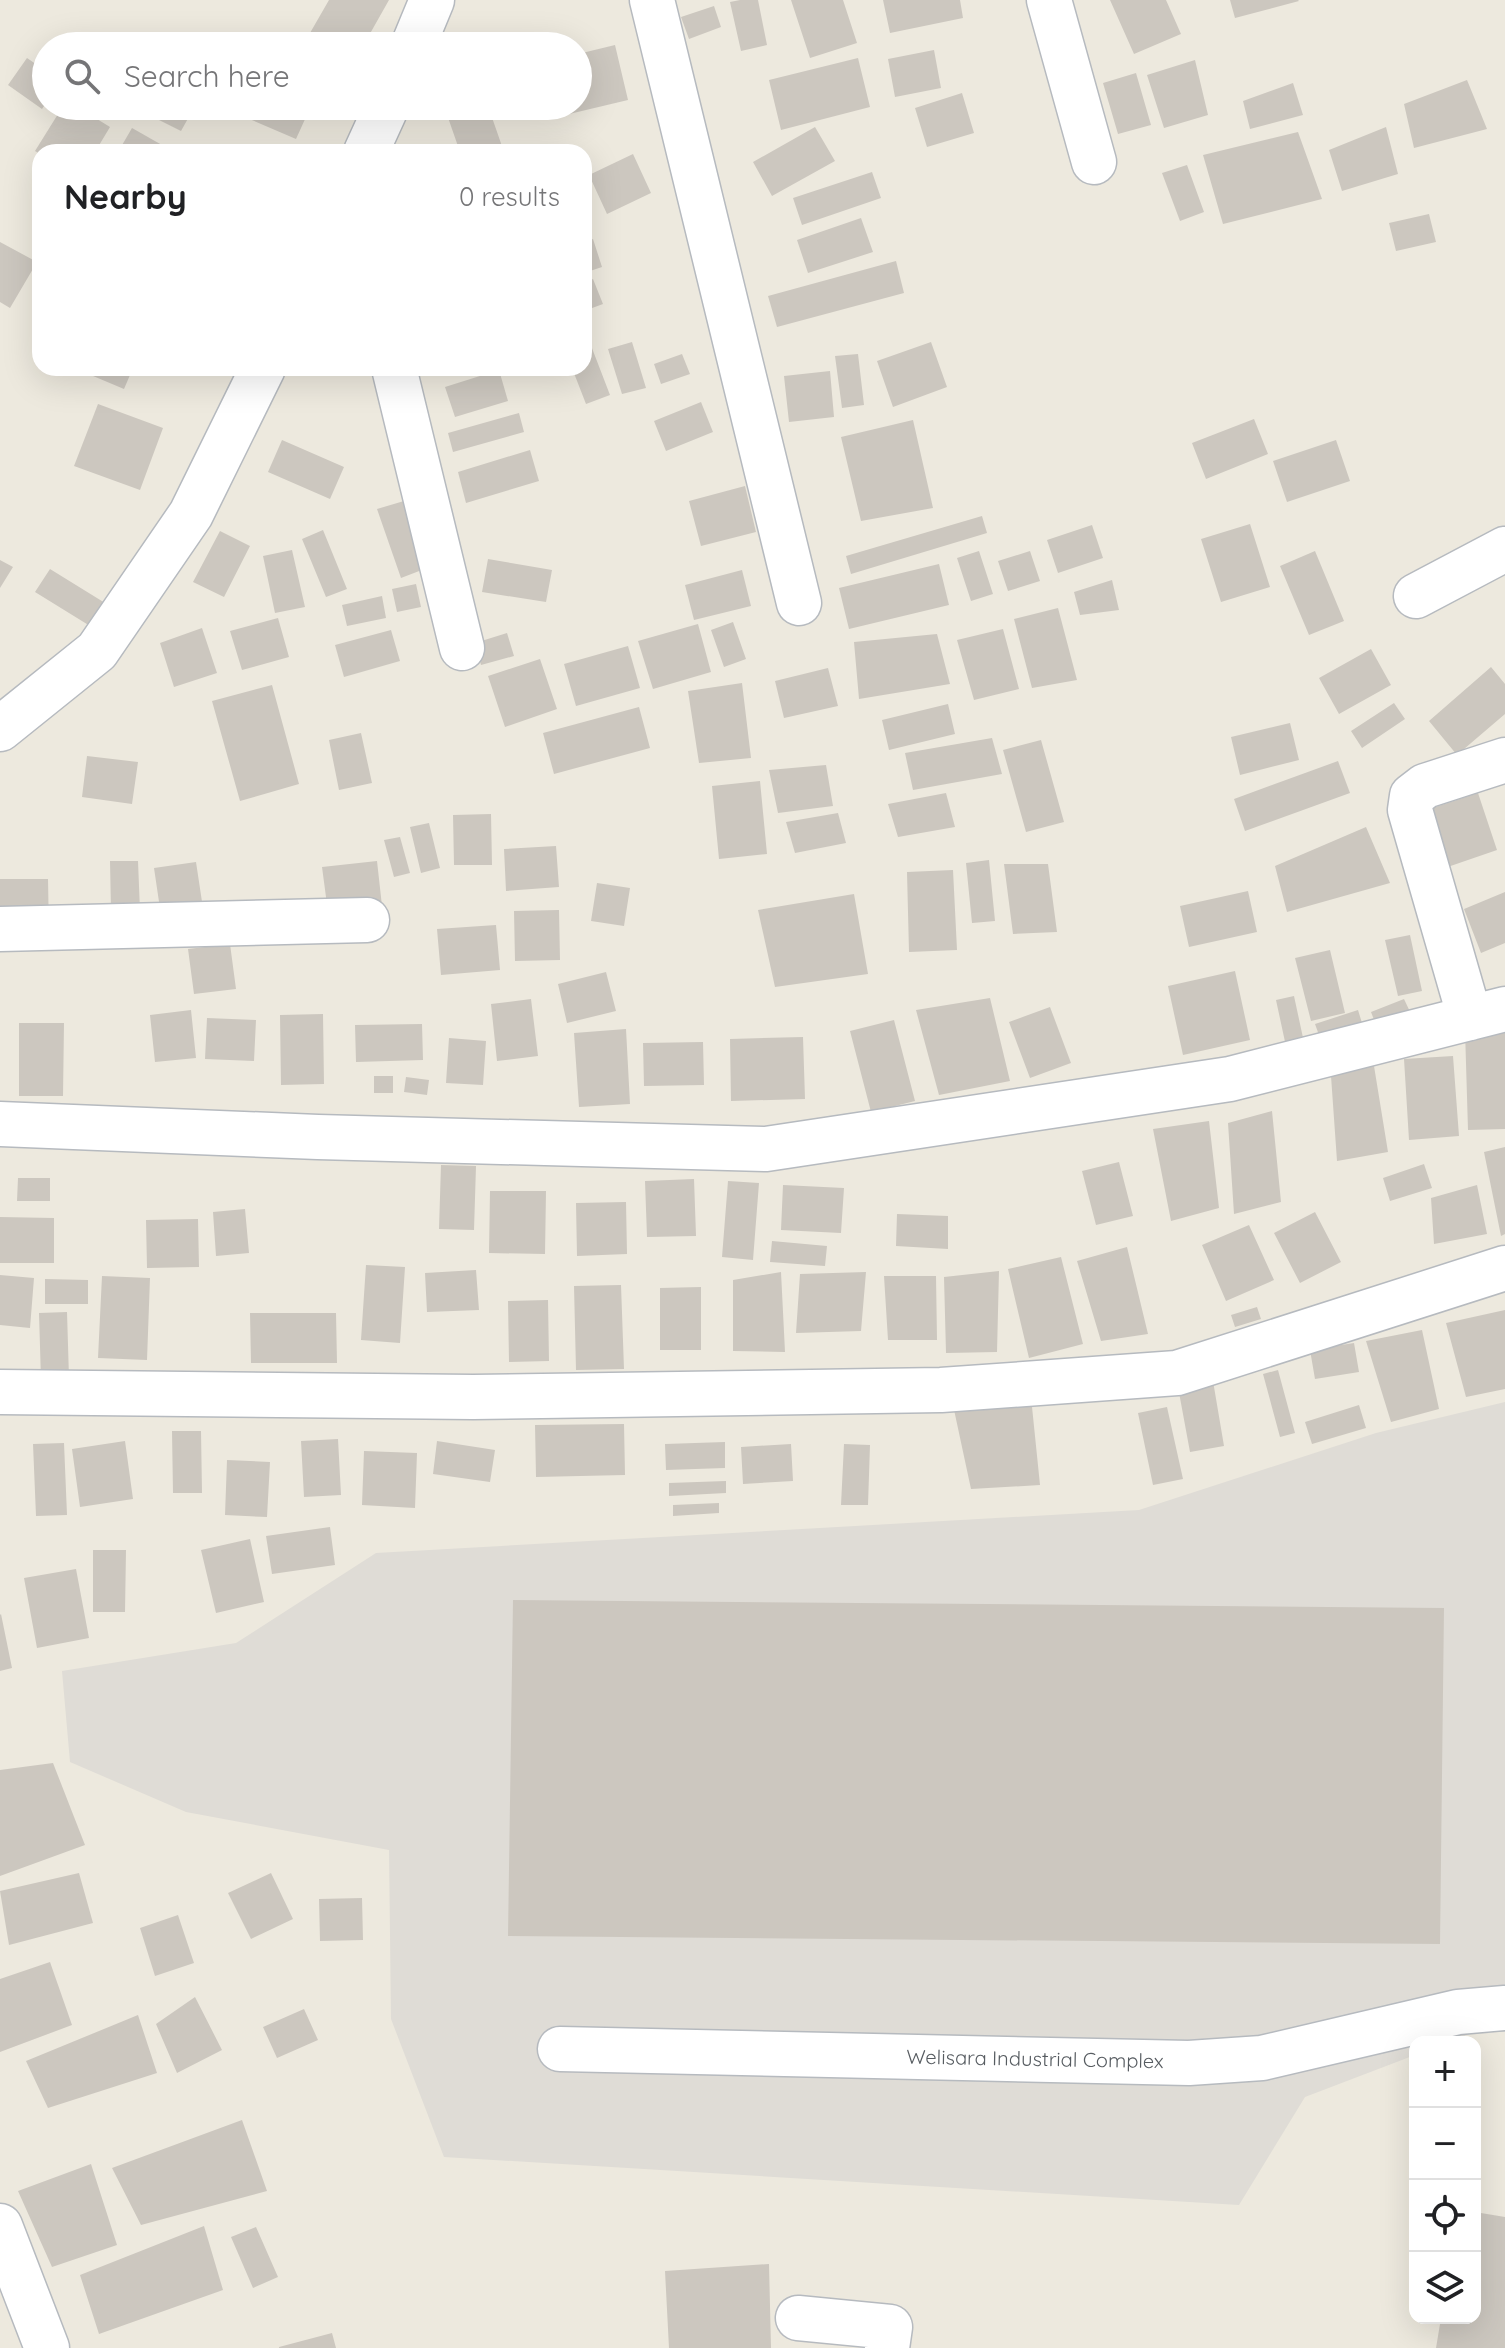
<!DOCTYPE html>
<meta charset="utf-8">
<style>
:root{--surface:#fff;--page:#f6f6f6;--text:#202124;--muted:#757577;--line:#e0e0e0}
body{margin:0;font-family:Quicksand,sans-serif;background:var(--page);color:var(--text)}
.controls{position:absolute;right:24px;bottom:24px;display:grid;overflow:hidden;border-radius:16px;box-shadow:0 8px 32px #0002}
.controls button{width:72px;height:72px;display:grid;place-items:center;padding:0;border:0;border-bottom:2px solid var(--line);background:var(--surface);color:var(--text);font:40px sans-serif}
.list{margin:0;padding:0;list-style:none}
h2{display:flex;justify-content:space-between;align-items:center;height:104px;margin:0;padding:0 32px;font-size:34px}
h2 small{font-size:26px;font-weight:400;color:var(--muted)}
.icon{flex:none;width:44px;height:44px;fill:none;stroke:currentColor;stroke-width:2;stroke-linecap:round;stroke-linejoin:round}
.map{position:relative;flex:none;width:1505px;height:2348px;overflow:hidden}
.search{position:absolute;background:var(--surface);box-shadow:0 8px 32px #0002;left:32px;top:32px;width:560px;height:88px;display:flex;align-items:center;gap:20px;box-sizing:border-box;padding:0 28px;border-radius:44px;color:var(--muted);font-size:30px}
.panel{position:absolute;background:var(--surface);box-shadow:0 8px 32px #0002;left:32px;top:144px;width:560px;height:232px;border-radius:24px}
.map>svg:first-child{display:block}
</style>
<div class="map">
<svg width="1505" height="2348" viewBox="0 0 1505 2348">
<rect width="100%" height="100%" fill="#ede9de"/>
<path fill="#dfdcd6" d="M1505,1402V2032H1475L1448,2042H1415V2055L1305,2097L1239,2205L444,2157L391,2019L389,1850L186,1812L70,1762L62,1671L236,1643L376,1553L1139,1510L1376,1433Z"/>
<path fill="#ccc7bf" d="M329,0H389L363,46H332L310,33Z
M740,0H758L767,45L741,51L730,2Z
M791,0H843L857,43L810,58Z
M883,0H960L963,18L890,33Z
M1110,0H1166L1181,34L1134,54Z
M1230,0H1298L1299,1L1235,18Z
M714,6L721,27L689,39L681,17Z
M615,45L628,100L565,115L563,106H578V54Z
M934,50L941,88L895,97L888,59Z
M27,58L46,71V103L42,109L8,85Z
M858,58L870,107L781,130L769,80Z
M1195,60L1208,115L1164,128L1147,75Z
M1136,73L1151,125L1118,134L1103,83Z
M1467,80L1487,129L1414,148L1404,104Z
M1293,83L1303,115L1250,129L1243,101Z
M962,93L974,133L927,147L915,108Z
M63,106H76L110,127L95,152H40V154L35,151Z
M151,106H195L181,131L147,114Z
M244,106H311L296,139L240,115Z
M444,106H488L504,152H460Z
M815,127L835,161L772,196L753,162Z
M1386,127L1398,174L1342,191L1329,150Z
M132,128L169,149L167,152H118Z
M1298,132L1322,199L1223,224L1203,155Z
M633,154L651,193L607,214L589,175Z
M1187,165L1204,212L1180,221L1162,173Z
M872,172L881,198L802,225L793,198Z
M1429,214L1436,242L1396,251L1389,223Z
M861,218L873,252L808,273L797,240Z
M593,239L602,267L584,273V242Z
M0,242L37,262L10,308L0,302Z
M896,261L904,293L777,327L768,296Z
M593,279L603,304L584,311V283Z
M632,342L646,388L622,394L608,349Z
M931,342L947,387L893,407L877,361Z
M590,343L610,395L586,404L572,368H584V346Z
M682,354L690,374L661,384L654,364Z
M858,354L864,405L842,408L835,356Z
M74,368H133L124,389Z
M499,370L508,401L455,417L445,387Z
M830,371L834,417L789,422L784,376Z
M701,402L713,432L666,451L654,421Z
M98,404L163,428L140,490L74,466Z
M519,413L524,432L453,452L448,433Z
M1254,419L1268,454L1206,479L1192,443Z
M913,420L933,508L861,521L841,437Z
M282,440L344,467L330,499L268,472Z
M1336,440L1350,481L1287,502L1273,461Z
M530,450L539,481L466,503L458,472Z
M745,486L756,532L701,546L689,501Z
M404,501L427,568L401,578L377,509Z
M982,516L987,533L851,574L846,556Z
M1250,524L1270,587L1221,602L1201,539Z
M1092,525L1103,558L1058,573L1047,540Z
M323,530L347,589L326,597L302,539Z
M220,531L250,546L224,597L193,582Z
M292,550L305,607L275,613L263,556Z
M979,551L993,594L971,601L957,558Z
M1030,551L1040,581L1008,591L998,561Z
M1315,551L1344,621L1309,635L1280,566Z
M488,559L552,570L546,602L482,592Z
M0,560L13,567L0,588Z
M939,564L949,605L849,629L839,588Z
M50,569L118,611L103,634L35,592Z
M742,570L751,606L694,620L685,585Z
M1112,580L1119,610L1080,615L1074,592Z
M416,584L421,607L397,612L392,589Z
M382,596L386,618L347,626L342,605Z
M1058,608L1077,680L1032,688L1014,619Z
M278,618L289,657L242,670L230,631Z
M733,622L746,659L724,667L711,630Z
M698,624L711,672L653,689L638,641Z
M202,628L217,673L174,687L160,643Z
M1003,629L1019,689L974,700L957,640Z
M391,630L400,661L344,677L335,645Z
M507,633L514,656L481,665L475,643Z
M937,634L950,684L859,699L854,642Z
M628,646L640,688L576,706L564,664Z
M1371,649L1391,685L1339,714L1319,678Z
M540,659L557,709L505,727L488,676Z
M1491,667L1505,684V714L1457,755L1429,721Z
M828,668L838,706L784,718L775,681Z
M742,683L751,758L699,763L688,691Z
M272,685L299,784L240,801L212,701Z
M1394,703L1405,719L1362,748L1351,731Z
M948,704L955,734L889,750L882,720Z
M639,707L650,748L554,774L543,733Z
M1290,723L1299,760L1240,775L1231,737Z
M361,733L372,783L339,790L329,740Z
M992,738L1002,774L913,790L905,753Z
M1041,740L1064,822L1026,832L1003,750Z
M87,756L138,762L132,804L82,797Z
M1338,761L1350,793L1245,831L1234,799Z
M826,765L833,806L778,813L769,770Z
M760,781L767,854L719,859L712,786Z
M946,793L955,827L898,837L888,804Z
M1478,793L1497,850L1436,871L1417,813Z
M838,813L846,843L795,853L786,822Z
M491,814L492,865H454L453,815Z
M429,823L440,868L421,873L410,827Z
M1366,827L1390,883L1287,912L1275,866Z
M400,837L410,873L394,877L384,840Z
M556,846L559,887L506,891L504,849Z
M989,860L995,921L972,923L966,863Z
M110,861H138L140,911H111Z
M377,861L382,906L328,912L322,867Z
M196,862L204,915L162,922L154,868Z
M1004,864H1048L1057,932L1013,934Z
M953,870L957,950L909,952L907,872Z
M0,879H48L49,933L0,934Z
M597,883L630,888L624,926L591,921Z
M1248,891L1257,932L1189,947L1180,906Z
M1505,892V943L1481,953L1464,909Z
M854,894L868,974L775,987L758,910Z
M559,910L560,960L515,961L514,911Z
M496,925L500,970L441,975L437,929Z
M1410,935L1422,991L1398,996L1385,940Z
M230,944L236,989L194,994L188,949Z
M1330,950L1345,1013L1311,1021L1295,958Z
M1235,971L1250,1040L1183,1055L1168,986Z
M606,972L616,1011L567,1023L558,984Z
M1294,996L1305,1047L1287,1051L1276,1000Z
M990,998L1010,1081L939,1095L916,1010Z
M531,999L538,1056L497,1061L491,1004Z
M1404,999L1412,1016L1378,1030L1371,1012Z
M1050,1007L1071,1063L1030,1078L1009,1022Z
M191,1010L196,1058L155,1062L150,1015Z
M1358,1010L1366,1036L1324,1049L1315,1024Z
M323,1014L324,1084L281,1085L280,1015Z
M207,1018L256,1020L254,1061L205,1059Z
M894,1020L915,1101L871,1112L850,1031Z
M19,1023H64L63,1096H19Z
M422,1024L423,1060L356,1062L355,1025Z
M626,1029L630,1104L579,1107L574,1033Z
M1505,1029V1129L1468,1130L1465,1030Z
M803,1037L805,1099L731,1101L730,1039Z
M449,1038L486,1041L483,1085L446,1083Z
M703,1042L704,1085L644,1086L643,1043Z
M1453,1056L1459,1136L1409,1140L1404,1059Z
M1374,1066L1388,1152L1337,1161L1331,1076Z
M374,1076H393V1093H374Z
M406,1077L429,1080L427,1095L404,1092Z
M1272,1111L1281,1202L1234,1214L1228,1123Z
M1209,1121L1219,1208L1171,1221L1153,1129Z
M1505,1147V1234L1501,1236L1484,1152Z
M1119,1162L1133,1216L1096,1225L1082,1171Z
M1424,1164L1432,1188L1390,1201L1383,1178Z
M441,1165L476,1166L474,1230L439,1229Z
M18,1178H50V1201H17Z
M694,1179L696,1236L647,1237L645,1181Z
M728,1181L759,1183L753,1260L722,1257Z
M783,1185L844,1188L841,1233L781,1230Z
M1477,1185L1487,1234L1434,1244L1431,1198Z
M490,1191H546L545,1254L489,1253Z
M626,1202L627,1254L577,1256L576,1203Z
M245,1209L249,1253L216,1256L213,1212Z
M1315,1212L1341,1262L1300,1283L1274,1233Z
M897,1214L948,1216V1249L896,1246Z
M0,1217L54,1218V1263H0Z
M198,1219L199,1267L147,1268L146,1220Z
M1249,1225L1274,1280L1226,1301L1202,1245Z
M772,1241L827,1246L825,1266L770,1262Z
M1127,1247L1148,1334L1101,1341L1077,1261Z
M1061,1257L1083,1344L1029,1358L1008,1269Z
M366,1265L405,1267L400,1343L361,1340Z
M476,1270L479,1310L427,1312L425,1273Z
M999,1271L997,1352L946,1353L944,1277Z
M781,1272L785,1352L733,1351V1280Z
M866,1272L861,1331L796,1333L800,1274Z
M0,1275L34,1278L30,1328L0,1325Z
M102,1276L150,1278L147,1360L98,1358Z
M884,1276H936L937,1340H888Z
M45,1279L88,1280V1304H45Z
M621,1285L624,1369L576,1370L574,1286Z
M701,1287V1350H660V1288Z
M548,1300L549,1361L509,1362L508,1301Z
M1257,1307L1261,1319L1235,1327L1231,1315Z
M1505,1310V1389L1466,1397L1446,1323Z
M67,1312L69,1378L41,1380L39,1313Z
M250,1313H336L337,1363H251Z
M1422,1330L1439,1409L1391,1422L1366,1341Z
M1354,1343L1359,1372L1315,1379L1310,1350Z
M1278,1370L1295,1433L1280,1437L1263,1374Z
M1213,1381L1224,1446L1190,1452L1178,1387Z
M1031,1397L1040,1485L971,1489L953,1405Z
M1359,1405L1366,1428L1312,1444L1305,1422Z
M1167,1407L1183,1479L1153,1485L1138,1413Z
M624,1424L625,1475L536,1477L535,1425Z
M172,1431H201L202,1493H173Z
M338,1439L341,1495L304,1497L301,1441Z
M125,1441L133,1499L80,1507L72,1449Z
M437,1441L495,1450L490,1482L433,1474Z
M725,1442V1468L666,1470L665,1444Z
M64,1443L67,1515L36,1516L33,1444Z
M791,1444L793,1481L743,1484L741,1447Z
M844,1444L870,1445L868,1505H841Z
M364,1451L417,1453L415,1508L362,1505Z
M227,1460L270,1462L267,1517L225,1515Z
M726,1481V1493L669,1496V1483Z
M719,1503V1513L673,1516V1505Z
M330,1527L335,1565L272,1574L266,1536Z
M250,1539L264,1602L216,1613L201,1550Z
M93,1550H126L125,1612H93Z
M76,1569L89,1638L37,1648L24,1578Z
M513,1600L1444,1608L1440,1944L508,1936Z
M1,1614L12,1668L0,1671V1615Z
M53,1763L85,1845L0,1876V1770Z
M79,1873L93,1923L9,1945L0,1891Z
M271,1873L293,1919L251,1939L228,1893Z
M362,1898L363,1940L320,1941L319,1899Z
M178,1915L194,1963L155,1976L140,1928Z
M50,1962L72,2025L0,2052V1979Z
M195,1997L222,2050L177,2073L156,2024Z
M304,2009L318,2040L277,2058L263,2027Z
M138,2015L157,2073L48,2108L26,2061Z
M242,2120L267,2191L141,2225L112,2168Z
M91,2164L117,2245L52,2267L18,2191Z
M1475,2212L1505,2217V2348H1436L1441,2318H1475Z
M204,2226L223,2290L99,2334L80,2275Z
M256,2227L278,2277L253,2288L231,2237Z
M769,2264L771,2348H669L665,2271Z
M332,2333L336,2348H279V2347Z"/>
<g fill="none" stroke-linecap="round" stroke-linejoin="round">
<g stroke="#b6babf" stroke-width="47">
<path id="minor" d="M652,0L799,603
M1049,0L1094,162
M413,46L432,0
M366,152L387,106
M394,368L462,648
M1416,596L1505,549
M0,729L97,651L191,514L263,368
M0,929L367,920
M1470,1018L1410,810L1412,796L1425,786L1505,760
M0,1124L318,1137L766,1149L1230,1079L1505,1009
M0,1392L473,1397L941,1390L1177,1373L1505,1268
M560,2049L1189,2063L1262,2058L1458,2012L1505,2008
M0,2226L47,2348
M798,2318L890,2327L887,2348"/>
</g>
<use href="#minor" stroke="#fff" stroke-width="44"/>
</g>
<g text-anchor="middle" stroke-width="6" stroke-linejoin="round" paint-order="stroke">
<g font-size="20" fill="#575c61" stroke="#fff">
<text transform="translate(1035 2059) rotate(1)" y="7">Welisara Industrial Complex</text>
</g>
</g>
</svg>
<div class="controls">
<button>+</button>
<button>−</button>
<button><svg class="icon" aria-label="locate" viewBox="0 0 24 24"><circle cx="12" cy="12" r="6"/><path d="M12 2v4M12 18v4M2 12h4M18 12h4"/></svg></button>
<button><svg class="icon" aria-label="layers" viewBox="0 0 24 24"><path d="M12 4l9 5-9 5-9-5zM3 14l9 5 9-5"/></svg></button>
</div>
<div class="search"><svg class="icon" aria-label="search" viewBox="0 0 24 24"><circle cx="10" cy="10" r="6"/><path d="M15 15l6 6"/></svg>Search here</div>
<section class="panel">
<h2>Nearby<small>0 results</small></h2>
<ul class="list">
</ul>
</section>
</div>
